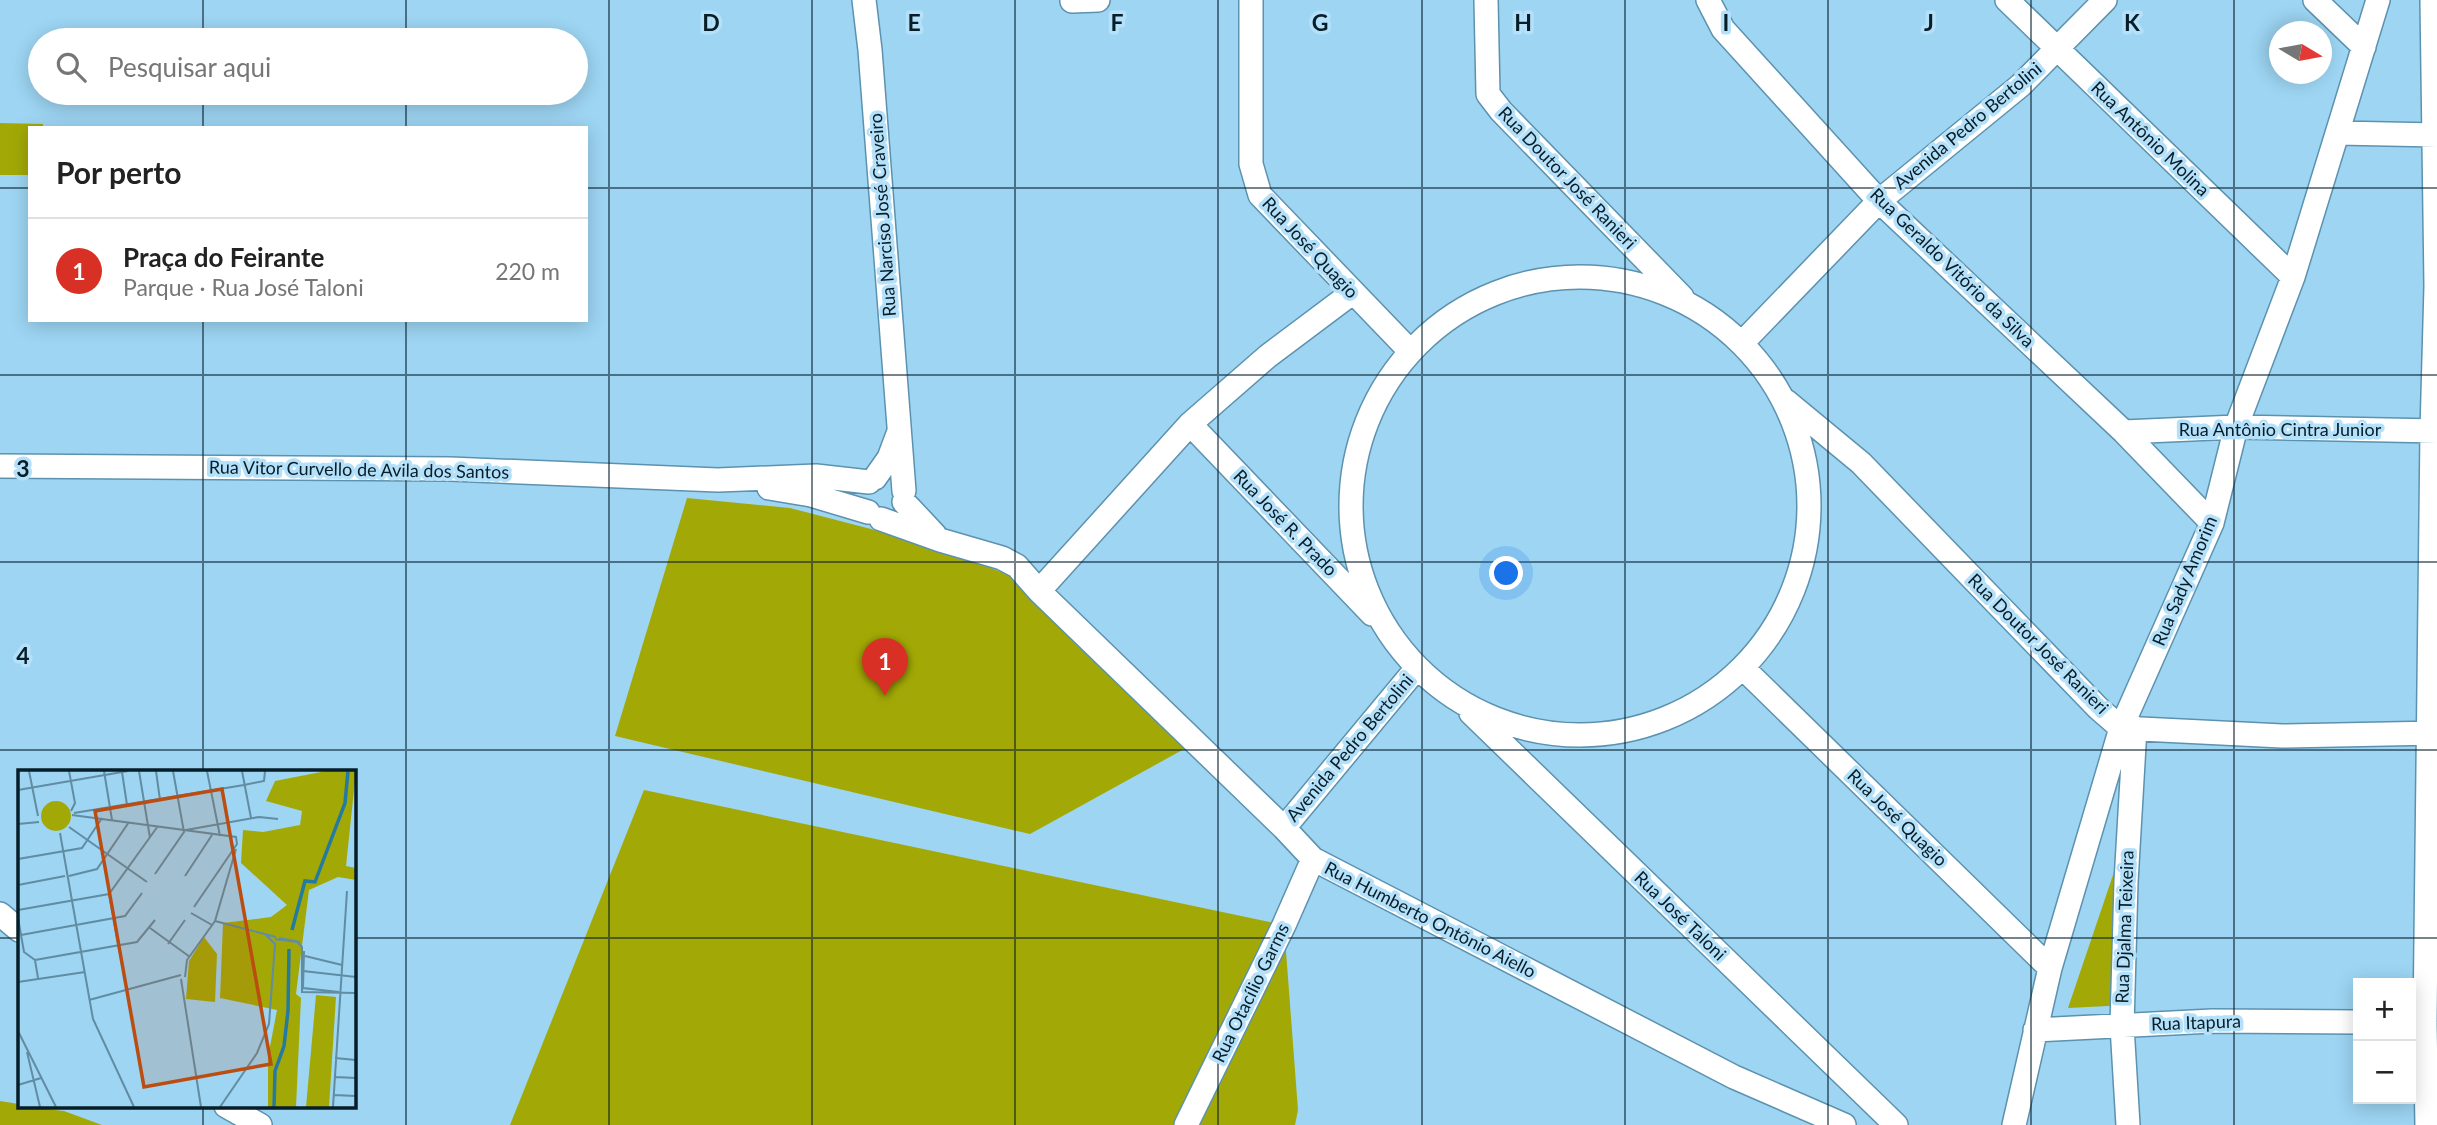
<!DOCTYPE html>
<html lang="pt">
<meta charset="utf-8">
<style>
:root{--surface:#fff;--page:#f2f2f2;--text:#222;--muted:#767676;--line:#e0e0e0;--accent:#d93025}
body{margin:0;font-family:Lato,sans-serif;background:var(--page);color:var(--text)}
.controls{position:absolute;right:21px;bottom:21px;display:grid;overflow:hidden;border-radius:0px;box-shadow:0 4px 18px #0003}
.controls button{width:63px;height:63px;display:grid;place-items:center;padding:0;border:0;border-bottom:2px solid var(--line);background:var(--surface);color:var(--text);font:35px sans-serif}
.compass{position:absolute;left:2269px;top:21px;width:63px;height:63px;border-radius:50%;background:var(--surface);box-shadow:0 4px 18px #0003;rotate:100deg}
.you{position:absolute;left:1507px;top:574px;width:24px;height:24px;margin:-18px;border:5px solid #fff;border-radius:50%;background:#1a73e8;box-shadow:0 0 0 10px #1a73e833}
.badge{display:grid;place-items:center;width:46px;height:46px;border-radius:50%;background:var(--accent);color:#fff;font-size:23px;font-weight:700}
.pin{position:absolute;translate:-50% -58px;filter:drop-shadow(0 2px 4px #0008)}
.pin::after{content:'';position:absolute;top:37px;width:24px;height:21px;background:inherit;clip-path:polygon(0 0,100% 0,50% 100%)}
.list{margin:0;padding:0;list-style:none}
h2{display:flex;justify-content:space-between;align-items:center;height:91px;margin:0;padding:0 28px;font-size:30px}
h2 small{font-size:23px;font-weight:400;color:var(--muted)}
.list li{display:grid;grid-template-columns:46px 1fr auto;gap:21px;align-items:center;box-sizing:border-box;height:105px;padding:0 28px;border-top:2px solid var(--line)}
.list b{display:block;font-size:26px;white-space:nowrap}
.list p{margin:0;font-size:23px;white-space:nowrap;color:var(--muted)}
.list em{font-size:23px;font-style:normal;color:var(--muted)}
.icon{flex:none;width:38px;height:38px;fill:none;stroke:currentColor;stroke-width:2;stroke-linecap:round;stroke-linejoin:round}
.map{position:relative;flex:none;width:2437px;height:1125px;overflow:hidden}
.search{position:absolute;background:var(--surface);box-shadow:0 4px 18px #0003;left:28px;top:28px;width:560px;height:77px;display:flex;align-items:center;gap:18px;box-sizing:border-box;padding:0 24px;border-radius:38px;color:var(--muted);font-size:26px}
.panel{position:absolute;background:var(--surface);box-shadow:0 4px 18px #0003;left:28px;top:126px;width:560px;height:196px;border-radius:0px}
.map>svg:first-child{display:block}
</style>
<div class="map">
<svg width="2437" height="1125" viewBox="0 0 2437 1125">
<rect width="100%" height="100%" fill="#9dd5f3"/>
<path fill="#a2a906" d="M0,123L43,124V128H30V175H0Z
M687,498L790,508L925,543L1009,575L1195,743L1030,834L615,736Z
M644,790L1284,925L1298,1110L1295,1125H510Z
M2135,810L2128,1005L2068,1008Z
M0,1101L19,1104V1106L64,1111L102,1125H0Z"/>
<g fill="none" stroke-linecap="round" stroke-linejoin="round">
<g stroke="#5c92af" stroke-width="26">
<path id="minor" d="M864,0L870,50L904,491
M1251,0V164L1260,195L1410,351
M1486,0L1488,94L1501,111L1682,297
M1708,0L1723,29L1879,201L2124,432L2212,523
M2007,0L2293,277
M2315,0L2364,47
M1072,1L1098,0
M2338,133L2437,135
M1351 506a229 229 0 1 1 458 0a229 229 0 1 1-458 0Z
M1743,342L1879,201L2021,85L2105,0
M1786,401L1861,463L2098,708L2121,728L2282,736L2437,733
M1190,424L1372,614
M2124,432L2236,427L2437,431
M0,466L450,469L718,480L816,476L869,482
M875,478L889,458L898,434
M769,488L811,495L868,512
M904,502L935,535
M881,519L940,540L1002,558L1017,566L1039,591L1284,828L1313,859L1734,1077L1844,1125
M1039,591L1190,424L1268,356L1352,293
M1744,669L2050,968
M1471,713L1896,1125
M1284,828L1416,669
M0,914L19,930
M2035,1030L2212,1021L2358,1022
M226,1106L260,1125
M1186,1125L1284,925L1313,859
M2014,1125L2050,968L2121,728L2212,523L2236,427L2293,277L2378,0
M2128,1125L2122,1026L2126,882L2135,728
M2427,1125L2425,1023L2432,431L2436,286L2432,0"/>
</g>
<use href="#minor" stroke="#fff" stroke-width="23"/>
</g>
<path fill="none" stroke="#071e29" stroke-width="2" stroke-opacity="0.55" d="M203,0V40M406,0V40M609,0V1125M812,0V1125M1015,0V1125M1218,0V1125M1422,0V1125M1625,0V1125M1828,0V1125M2031,0V1125M2234,0V1125M203,93V128M406,93V128M0,188H30M586,188H2437M203,320V772M406,320V1125M0,375H2437M0,562H2437M0,750H2437M0,938H19M354,938H2437M203,1106V1125"/>
<g text-anchor="middle" stroke-width="7" stroke-linejoin="round" paint-order="stroke">
<g font-size="18" fill="#071e29" stroke="#b4e0f9">
<text transform="translate(1968 126) rotate(-40)" y="6">Avenida Pedro Bertolini</text>
<text transform="translate(2150 139) rotate(44)" y="6">Rua Antônio Molina</text>
<text transform="translate(1567 178) rotate(46)" y="6">Rua Doutor José Ranieri</text>
<text transform="translate(883 215) rotate(-94)" y="6">Rua Narciso José Craveiro</text>
<text transform="translate(1310 248) rotate(47)" y="6">Rua José Quagio</text>
<text transform="translate(1952 268) rotate(44)" y="6">Rua Geraldo Vitório da Silva</text>
<text x="2280" y="436">Rua Antônio Cintra Junior</text>
<text transform="translate(359 470) rotate(1)" y="6">Rua Vitor Curvello de Avila dos Santos</text>
<text transform="translate(1285 523) rotate(46)" y="6">Rua José R. Prado</text>
<text transform="translate(2185 581) rotate(-67)" y="6">Rua Sady Amorim</text>
<text transform="translate(2038 644) rotate(45)" y="6">Rua Doutor José Ranieri</text>
<text transform="translate(1350 748) rotate(-50)" y="6">Avenida Pedro Bertolini</text>
<text transform="translate(1897 818) rotate(44)" y="6">Rua José Quagio</text>
<text transform="translate(1680 916) rotate(44)" y="6">Rua José Taloni</text>
<text transform="translate(1430 920) rotate(27)" y="6">Rua Humberto Ontõnio Aiello</text>
<text transform="translate(2125 927) rotate(-88)" y="6">Rua Djalma Teixeira</text>
<text transform="translate(1251 993) rotate(-64)" y="6">Rua Otacílio Garms</text>
<text transform="translate(2196 1023) rotate(-2)" y="6">Rua Itapura</text>
</g>
</g>
<g transform="translate(18 770)">
<rect width="338" height="338" fill="#9dd5f3"/>
<path d="M308,1H338L328,96L338,98V110L320,107L291,120L278,224L283,228L278,337H250V287L259,240L202,228L205,153L253,147L269,135L223,93L225,60L245,62L282,55L284,41L248,31L257,11ZM23 46a15 15 0 1 1 30 0a15 15 0 1 1-30 0ZM186,167L199,184L197,232L168,229L171,191ZM298,225L318,227L311,337H288Z" fill="#a2a906"/>
<path fill="none" stroke="#257aa0" stroke-width="3.5" d="M274,160L287,111L297,112L327,33L330,1M256,337L257,301L266,276L270,241L271,179"/>
<path fill="none" stroke="#618ca2" stroke-width="2" d="M11,1L20,46M51,1L57,33L53,41M86,1L94,50M121,1L132,68M138,1L142,30M189,1L202,66M224,1L233,48M104,2L109,35M0,20L110,1M56,43L226,15L246,11L247,1M54,45L218,67L219,74L176,137M0,54L21,52M51,57L129,112M168,60L241,47L260,49M42,63L75,249L116,337M0,89L64,78L84,48M137,104L166,62L155,1M51,106L79,99L111,52M167,106L194,65M0,115L47,106M91,124L104,195M0,140L91,124L140,56M173,143L194,155M0,148L6,182L17,190L20,208M197,151L258,167M132,158L172,187M3,165L107,146L124,123M261,168L282,172M261,170L257,169L279,172L284,177V222L338,223M150,174L167,150M286,181L285,218L321,222M287,186L324,195M17,190L119,172L137,150M285,201L338,207M167,207L169,190L197,151L218,79M163,209L183,337M0,212L67,202M71,230L163,205M0,261L38,337M9,282L22,337M317,288L338,290M317,307L338,308M0,315L23,308M316,325L338,326M202,337L239,283L251,254L257,174L248,165M315,337L329,121"/>
<path fill="#bb4d12" fill-opacity="0.15" stroke="#bb4d12" stroke-width="3.5" d="M204,19L253,294L126,317L77,41Z"/>
<rect width="338" height="338" fill="none" stroke="#071e29" stroke-width="3.5"/>
</g>
<g font-size="23" text-anchor="middle" font-weight="bold" fill="#071e29" stroke="#b4e0f9" stroke-width="7" stroke-linejoin="round" paint-order="stroke">
<text x="711" y="31">D</text>
<text x="914" y="31">E</text>
<text x="1117" y="31">F</text>
<text x="1320" y="31">G</text>
<text x="1523" y="31">H</text>
<text x="1726" y="31">I</text>
<text x="1929" y="31">J</text>
<text x="2132" y="31">K</text>
<text x="23" y="477">3</text>
<text x="23" y="664">4</text>
</g>
</svg>
<div class="controls">
<button>+</button>
<button>−</button>
</div>
<svg class="compass" viewBox="-18 -18 36 36"><path d="M0-13l5 13h-10z" fill="#e53935"/><path d="M0 13l5-13h-10z" fill="#767676"/></svg>
<div class="you"></div>
<div class="pin badge" style="left:885px;top:696px">1</div>
<div class="search"><svg class="icon" aria-label="search" viewBox="0 0 24 24"><circle cx="10" cy="10" r="6"/><path d="M15 15l6 6"/></svg>Pesquisar aqui</div>
<section class="panel">
<h2>Por perto<small></small></h2>
<ul class="list">
<li><span class="badge">1</span><div><b>Praça do Feirante</b><p>Parque · Rua José Taloni</p></div><em>220 m</em></li>
</ul>
</section>
</div>
